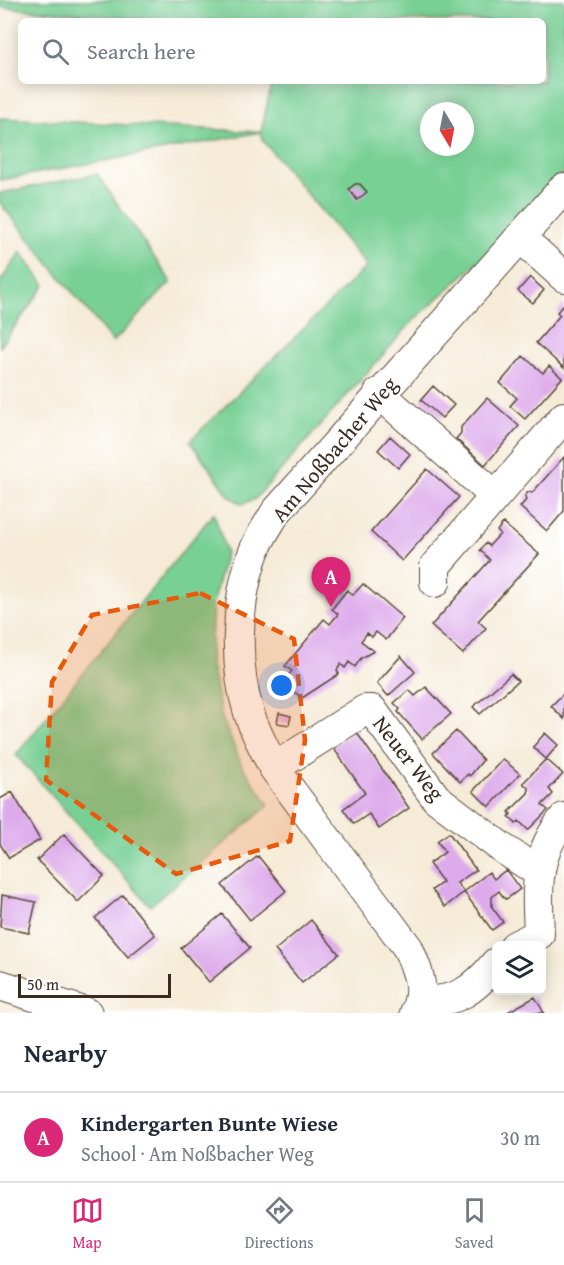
<!DOCTYPE html>
<meta charset="utf-8">
<style>
:root{--surface:#fff;--page:#f2f2f3;--text:#1f2937;--muted:#747a83;--line:#e0e1e3;--accent:#db2777}
body{margin:0;font-family:"Gentium Book Plus",serif;background:var(--page);color:var(--text)}
.controls{position:absolute;right:18px;bottom:18px;display:grid;overflow:hidden;border-radius:9px;box-shadow:0 3px 15px #0003}
.controls button{width:54px;height:54px;display:grid;place-items:center;padding:0;border:0;border-bottom:2px solid var(--line);background:var(--surface);color:var(--text);font:30px sans-serif}
.compass{position:absolute;left:420px;top:102px;width:54px;height:54px;border-radius:50%;background:var(--surface);box-shadow:0 3px 15px #0003;rotate:170deg}
.scale{position:absolute;left:18px;bottom:15px;width:153px;box-sizing:border-box;padding-left:6px;border:3px solid #3b2a1e;border-top:0;font-size:16px;line-height:21px;white-space:nowrap;color:#3b2a1e;-webkit-text-stroke:4px #fff;paint-order:stroke}
.you{position:absolute;left:282px;top:686px;width:21px;height:21px;margin:-15px;border:4px solid #fff;border-radius:50%;background:#1a73e8;box-shadow:0 0 0 9px #1a73e833}
.badge{display:grid;place-items:center;width:39px;height:39px;border-radius:50%;background:var(--accent);color:#fff;font-size:20px;font-weight:700}
.pin{position:absolute;translate:-50% -50px;filter:drop-shadow(0 2px 3px #0008)}
.pin::after{content:'';position:absolute;top:32px;width:21px;height:18px;background:inherit;clip-path:polygon(0 0,100% 0,50% 100%)}
.list{margin:0;padding:0;list-style:none}
h2{display:flex;justify-content:space-between;align-items:center;height:78px;margin:0;padding:0 24px;font-size:26px}
h2 small{font-size:20px;font-weight:400;color:var(--muted)}
.list li{display:grid;grid-template-columns:39px 1fr auto;gap:18px;align-items:center;box-sizing:border-box;height:90px;padding:0 24px;border-top:2px solid var(--line)}
.list b{display:block;font-size:22px;white-space:nowrap}
.list p{margin:0;font-size:20px;white-space:nowrap;color:var(--muted)}
.list em{font-size:20px;font-style:normal;color:var(--muted)}
.icon{flex:none;width:33px;height:33px;fill:none;stroke:currentColor;stroke-width:2;stroke-linecap:round;stroke-linejoin:round}
.map{position:relative;flex:none;width:564px;height:1013px;overflow:hidden}
.search{position:absolute;background:var(--surface);box-shadow:0 3px 15px #0003;left:18px;right:18px;top:18px;height:66px;display:flex;align-items:center;gap:15px;box-sizing:border-box;padding:0 21px;border-radius:9px;color:var(--muted);font-size:22px}
.sheet{height:168px;background:var(--surface)}
nav{display:flex;justify-content:space-around;align-items:center;box-sizing:border-box;height:84px;border-top:2px solid var(--line);background:var(--surface);font-size:16px;color:var(--muted)}
nav a{display:grid;justify-items:center;gap:3px}
nav .on{color:var(--accent)}
.map>svg:first-child{display:block}
</style>
<div class="map">
<svg width="564" height="1013" viewBox="0 0 564 1013">
<rect width="100%" height="100%" fill="#fff"/>
<filter id="ink" filterUnits="userSpaceOnUse"><feTurbulence type="fractalNoise" baseFrequency=".0167" numOctaves="2"/><feDisplacementMap in="SourceGraphic" scale="12" xChannelSelector="R" yChannelSelector="G"/><feConvolveMatrix kernelMatrix="1 2 1 2 8 2 1 2 1" color-interpolation-filters="sRGB"/></filter>
<filter id="wash" filterUnits="userSpaceOnUse"><feTurbulence type="fractalNoise" baseFrequency=".008" numOctaves="4" result="noise"/><feDisplacementMap in="SourceGraphic" scale="24" xChannelSelector="R" yChannelSelector="G"/><feGaussianBlur stdDeviation="1.35" result="paint"/><feColorMatrix in="noise" values="0 0 0 0 0 0 0 0 0 0 0 0 0 0 0 0 0 1.4 0 .05"/><feComposite in="paint" operator="in"/></filter>
<g filter="url(#wash)">
<rect width="100%" height="100%" fill="#f5ebd7"/>
<path fill="#79d095" stroke="#5a7d5a" stroke-width="1.5" fill-rule="evenodd" d="M0,0H564V171L502,240L411,323L255,499L242,504L230,497L190,441L367,266L263,141L261,132L0,180V118L261,132L272,81H543V21H165L0,7ZM429,111H465V147H429Z
M97,174L171,282L113,342L0,203V193Z
M21,252L45,285L0,347V282Z
M214,513L226,552L213,602L210,660L221,715L242,766L269,805L150,906L16,755Z"/>
<g id="blocks">
<path fill="#ddaaeb" d="M355,184H360L367,192L357,200L349,189Z
M530,277L544,290L533,303L518,291Z
M564,304V368L536,343L560,315L557,312Z
M523,356L543,373L549,366L562,378L525,419L510,406L517,398L500,383Z
M433,386L454,405L442,418L421,400Z
M487,398L519,426L485,465L456,439L461,433V427Z
M390,436L410,454L398,468L378,450Z
M564,457V511L547,531L520,507L526,500L525,496L528,492L532,493Z
M427,469L459,497L402,561L371,532Z
M503,523L539,554L478,621L486,628L463,654L431,626L490,560L480,550L486,543L489,546L500,534L497,531Z
M363,584L403,618L386,640L376,632L372,637L367,633L361,641L374,651L361,658L355,667L349,662L345,668L341,664L337,670L339,674L302,698L282,682L292,671L285,666L324,619L330,624L338,614L332,609L347,590L353,595Z
M401,656L415,672L388,696L377,683Z
M511,674L518,681L480,714L473,707Z
M426,687L451,714L422,739L398,712L400,709L394,703L409,690L415,696Z
M564,693V719L551,706Z
M279,713L291,716L289,725L277,723Z
M355,730L409,808L379,829L369,814L354,824L343,809L365,793L332,746Z
M456,731L483,760L470,776L468,774L460,782L433,753Z
M545,733L558,745L546,759L563,774L549,789L553,794L542,805L548,810L528,830L519,821L516,824L509,817L511,814L509,812L528,793L529,789L523,783L546,759L533,747Z
M503,759L520,774L489,807L473,791Z
M12,792L40,840L9,858L0,844V799Z
M449,833L476,870L457,883L464,892L489,872L494,879L506,870L520,889L508,898L505,899L499,891L492,897V907L503,922L492,930L464,892L445,907L432,890L443,882L429,864L445,852L437,841Z
M64,834L104,876L78,902L37,860Z
M258,856L286,891L250,920L222,885Z
M2,895L36,902L29,933L0,927Z
M123,895L155,935L128,957L95,918Z
M222,914L250,948L209,982L181,948Z
M311,920L339,954L302,983L275,950Z
M535,997L544,1013H506Z"/>
</g>
</g>
<g filter="url(#ink)">
<use href="#blocks" fill-opacity="0" stroke="#57473a" stroke-width="1.5"/>
<g fill="none" stroke-linecap="round" stroke-linejoin="round">
<g stroke="#57473a" stroke-width="32">
<path id="minor" d="M520,237L564,277
M379,393L494,495
M435,582V566L564,417
M274,768L365,710H372L436,798L502,848L540,873
M515,946L539,934C537,888 534,856 564,818
M0,985L87,1013
M420,1002C457,1002 473,991 496,963
M415,1013C426,988 418,972 408,948L274,768C265,750 255,732 249,713C234,666 236,604 252,557C257,541 267,527 276,512L564,188"/>
</g>
<use href="#minor" stroke="#fff" stroke-width="30"/>
</g>
</g>
<path fill="#e8590c" fill-opacity="0.2" stroke="#e8590c" stroke-width="4.5" stroke-dasharray="12 8" stroke-linejoin="round" d="M200,593L294,639L305,740L290,841L176,874L46,780L52,682L92,615Z"/>
<g text-anchor="middle" stroke-width="4.5" stroke-linejoin="round" paint-order="stroke">
<g font-size="22" fill="#3b2a1e" stroke="#fff">
<text transform="translate(334 449) rotate(-50)" y="8">Am Noßbacher Weg</text>
<text transform="translate(409 758) rotate(52)" y="8">Neuer Weg</text>
</g>
</g>
</svg>
<div class="controls">
<button><svg class="icon" aria-label="layers" viewBox="0 0 24 24"><path d="M12 4l9 5-9 5-9-5zM3 14l9 5 9-5"/></svg></button>
</div>
<svg class="compass" viewBox="-18 -18 36 36"><path d="M0-13l5 13h-10z" fill="#e53935"/><path d="M0 13l5-13h-10z" fill="#747a83"/></svg>
<div class="scale">50 m</div>
<div class="you"></div>
<div class="pin badge" style="left:331px;top:607px">A</div>
<div class="search"><svg class="icon" aria-label="search" viewBox="0 0 24 24"><circle cx="10" cy="10" r="6"/><path d="M15 15l6 6"/></svg>Search here</div>
</div>
<section class="sheet">
<h2>Nearby<small></small></h2>
<ul class="list">
<li><span class="badge">A</span><div><b>Kindergarten Bunte Wiese</b><p>School · Am Noßbacher Weg</p></div><em>30 m</em></li>
</ul>
</section>
<nav>
<a class="on"><svg class="icon" aria-label="map" viewBox="0 0 24 24"><path d="M3 6l6-2 6 2 6-2v14l-6 2-6-2-6 2zM9 4v14M15 6v14"/></svg>Map</a>
<a><svg class="icon" aria-label="directions" viewBox="0 0 24 24"><path d="M12 3l9 9-9 9-9-9zM9 14v-3h6M13 9l2 2-2 2"/></svg>Directions</a>
<a><svg class="icon" aria-label="saved" viewBox="0 0 24 24"><path d="M7 4h10v16l-5-4-5 4z"/></svg>Saved</a>
</nav>
